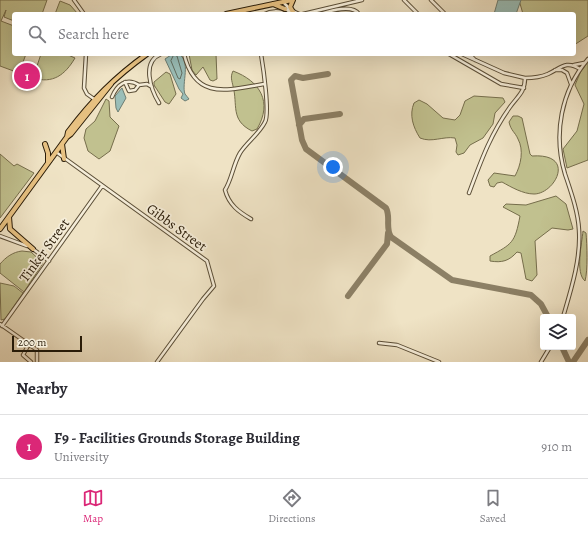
<!DOCTYPE html>
<style>
:root{--surface:#fff;--page:#f2f2f3;--text:#2b2b33;--muted:#7c7c81;--line:#e1e1e2;--accent:#db2777}
body{margin:0;font-family:Alegreya,serif;background:var(--page);color:var(--text)}
.controls{position:absolute;right:12px;bottom:12px;display:grid;overflow:hidden;border-radius:4px;box-shadow:0 4px 16px #0002}
.controls button{width:36px;height:36px;display:grid;place-items:center;padding:0;border:0;border-bottom:1px solid var(--line);background:var(--surface);color:var(--text);font:20px sans-serif}
.scale{position:absolute;left:12px;bottom:10px;width:70px;box-sizing:border-box;padding-left:4px;border:2px solid #2a1c08;border-top:0;font-size:11px;line-height:14px;white-space:nowrap;color:#2a1c08;-webkit-text-stroke:3px #f5edd9;paint-order:stroke}
.you{position:absolute;left:333px;top:167px;width:14px;height:14px;margin:-10px;border:3px solid #fff;border-radius:50%;background:#1a73e8;box-shadow:0 0 0 6px #1a73e833}
.badge{display:grid;place-items:center;width:26px;height:26px;border-radius:50%;background:var(--accent);color:#fff;font-size:13px;font-weight:700}
.pin{position:absolute;translate:-50% -50%;border:2px solid #fff;box-shadow:0 1px 4px #0006}
.list{margin:0;padding:0;list-style:none}
h2{display:flex;justify-content:space-between;align-items:center;height:52px;margin:0;padding:0 16px;font-size:17px}
h2 small{font-size:13px;font-weight:400;color:var(--muted)}
.list li{display:grid;grid-template-columns:26px 1fr auto;gap:12px;align-items:center;box-sizing:border-box;height:64px;padding:0 16px;border-top:1px solid var(--line)}
.list b{display:block;font-size:15px;white-space:nowrap}
.list p{margin:0;font-size:13px;white-space:nowrap;color:var(--muted)}
.list em{font-size:13px;font-style:normal;color:var(--muted)}
.icon{flex:none;width:22px;height:22px;fill:none;stroke:currentColor;stroke-width:2;stroke-linecap:round;stroke-linejoin:round}
.map{position:relative;flex:none;width:588px;height:362px;overflow:hidden}
.search{position:absolute;background:var(--surface);box-shadow:0 4px 16px #0002;left:12px;right:12px;top:12px;height:44px;display:flex;align-items:center;gap:10px;box-sizing:border-box;padding:0 14px;border-radius:4px;color:var(--muted);font-size:15px}
.sheet{height:116px;background:var(--surface)}
nav{display:flex;justify-content:space-around;align-items:center;box-sizing:border-box;height:56px;border-top:1px solid var(--line);background:var(--surface);font-size:11px;color:var(--muted)}
nav a{display:grid;justify-items:center;gap:2px}
nav .on{color:var(--accent)}
.map>svg:first-child{display:block}
</style>
<div class="map">
<svg width="588" height="362" viewBox="0 0 588 362">
<rect width="100%" height="100%" fill="#efe3c5"/>
<filter id="stains"><feTurbulence type="fractalNoise" baseFrequency=".005" numOctaves="4"/><feColorMatrix values="0 0 0 0 .2 0 0 0 0 .09 0 0 0 0 .02 0 0 0 .5 -.17"/></filter>
<radialGradient id="worn" r=".72"><stop offset=".6" stop-color="#630" stop-opacity="0"/><stop offset="1" stop-color="#630" stop-opacity=".3"/></radialGradient>
<path fill="#c1c18f" stroke="#766e4c" d="M0,0H47L42,14H14V21L4,17L6,10L1,21L14,26V54H26L19,73L0,66Z
M519,0H588V36L574,45V14H523Z
M60,1L70,5L78,14H55Z
M41,54H66L75,58C65,75 53,84 33,78Z
M189,54H216L217,79L213,81L210,80L203,67L196,75L192,70Z
M588,62V160L567,168L563,149L577,131L584,104L575,85L581,71Z
M233,71C260,81 273,102 257,129L252,131C230,120 238,105 233,86C232,81 230,77 233,71Z
M166,72L170,74L176,94L169,104L165,102L154,85V82Z
M474,96L503,98L505,102L495,113L493,124L483,138L470,145L464,153L458,155L456,152L457,145L455,138C443,136 432,143 420,138C413,127 409,115 414,103L419,100L427,104L443,118L455,120L460,115L465,101Z
M106,99L109,101L110,117L119,126L110,151L99,159L88,151L84,138L86,129L95,121Z
M513,116H518L522,118L530,154L532,156C577,153 555,194 534,194C523,194 511,187 502,182L497,183L494,187L490,186L488,180L494,173L515,176C521,165 524,150 518,139C515,132 511,131 509,122Z
M0,154L14,166L17,164L34,173L0,218Z
M556,196L566,204L573,229L568,230L552,228L535,241L537,275L532,281L526,279L521,253L517,252C509,261 502,263 490,261V256C512,244 515,243 520,216L503,207L506,204L526,205Z
M583,231L586,233C587,244 588,271 585,281C575,273 582,243 583,231Z
M22,251L31,252L43,263L24,292L0,273V264C6,257 13,252 22,251Z
M0,283L14,286L23,293L5,319L1,320Z"/>
<path fill="#9abeb8" stroke="#6d7d72" d="M498,0H521L516,14H494Z
M178,54C192,60 181,84 185,94C186,96 188,97 189,99L185,101L181,98L183,94L179,89L165,59L171,55Z
M122,88L126,98L118,112L116,108L115,96Z"/>
<g fill="none" stroke-linecap="round" stroke-linejoin="round">
<path stroke="#626d60" stroke-width="1" d="M174,55L177,56L182,73L180,79L178,78L171,61Z"/>
<path stroke="#8c8066" stroke-width="6" d="M328,74L303,78L295,76L291,80L302,140L306,149L386,208C391,217 385,228 391,237L452,280L531,295L541,304L548,317
M299,125L304,119L340,114
M348,296L387,244L388,233
M562,347L569,362
M573,362L588,340"/>
<g stroke="#5b4e37" stroke-width="4.5">
<path id="street" d="M74,0L84,14
M404,0L418,14
M431,0L445,14
M283,2L291,10L299,14
M285,8L292,14
M265,14C270,11 280,10 284,14
M303,14L362,0
M320,14C330,11 352,4 359,14
M86,54L84,88L87,94L94,99
M184,54C195,101 228,90 264,84
M449,54L501,84L524,88
M462,54L504,73L525,78
M469,54L475,60
M574,65L584,63
M555,70H562L567,73L571,84
M125,82L129,91L135,90L139,85L147,84L152,87
M112,97C117,85 126,77 139,85
M159,103C151,90 141,62 161,54
M56,152L207,261L214,286L203,299L157,362
M469,193C481,161 490,135 510,107C518,96 525,92 525,78C533,78 541,77 548,74C561,68 566,60 580,69
M251,219C239,212 229,205 225,190C232,179 233,165 240,153C247,142 259,134 265,122C270,113 263,66 261,54
M0,236L27,246
M33,249L49,261
M563,317C571,290 581,259 579,230C578,211 571,192 565,174C553,134 561,91 588,59
M0,324L37,350V362
M2,326L102,186
M379,343L397,345L439,362
M29,344L23,355L31,362
M541,362L550,347"/>
</g>
<g stroke="#2a1c08" stroke-width="6">
<path id="primary" d="M273,4L285,9
M293,12L290,7L293,0
M226,14L292,0
M67,137L68,132C92,100 115,77 147,54
M45,144L48,153V163
M62,144L64,159
M9,217L10,229L33,249
M0,229L67,137L71,134L111,84"/>
</g>
<use href="#street" stroke="#f5edd9" stroke-width="2.5"/>
<use href="#primary" stroke="#e8c282" stroke-width="4"/>
</g>
<g text-anchor="middle" stroke-width="3.5" stroke-linejoin="round" paint-order="stroke">
<g font-size="14" fill="#2a1c08" stroke="#f5edd9">
<text transform="translate(177 227) rotate(36)" y="5">Gibbs Street</text>
<text transform="translate(44 250) rotate(-54)" y="5">Tinker Street</text>
</g>
</g>
<rect width="100%" height="100%" filter="url(#stains)"/>
<rect width="100%" height="100%" fill="url(#worn)"/>
</svg>
<div class="controls">
<button><svg class="icon" aria-label="layers" viewBox="0 0 24 24"><path d="M12 4l9 5-9 5-9-5zM3 14l9 5 9-5"/></svg></button>
</div>
<div class="scale">200 m</div>
<div class="you"></div>
<div class="pin badge" style="left:27px;top:76px">1</div>
<div class="search"><svg class="icon" aria-label="search" viewBox="0 0 24 24"><circle cx="10" cy="10" r="6"/><path d="M15 15l6 6"/></svg>Search here</div>
</div>
<section class="sheet">
<h2>Nearby<small></small></h2>
<ul class="list">
<li><span class="badge">1</span><div><b>F9 - Facilities Grounds Storage Building</b><p>University</p></div><em>910 m</em></li>
</ul>
</section>
<nav>
<a class="on"><svg class="icon" aria-label="map" viewBox="0 0 24 24"><path d="M3 6l6-2 6 2 6-2v14l-6 2-6-2-6 2zM9 4v14M15 6v14"/></svg>Map</a>
<a><svg class="icon" aria-label="directions" viewBox="0 0 24 24"><path d="M12 3l9 9-9 9-9-9zM9 14v-3h6M13 9l2 2-2 2"/></svg>Directions</a>
<a><svg class="icon" aria-label="saved" viewBox="0 0 24 24"><path d="M7 4h10v16l-5-4-5 4z"/></svg>Saved</a>
</nav>
